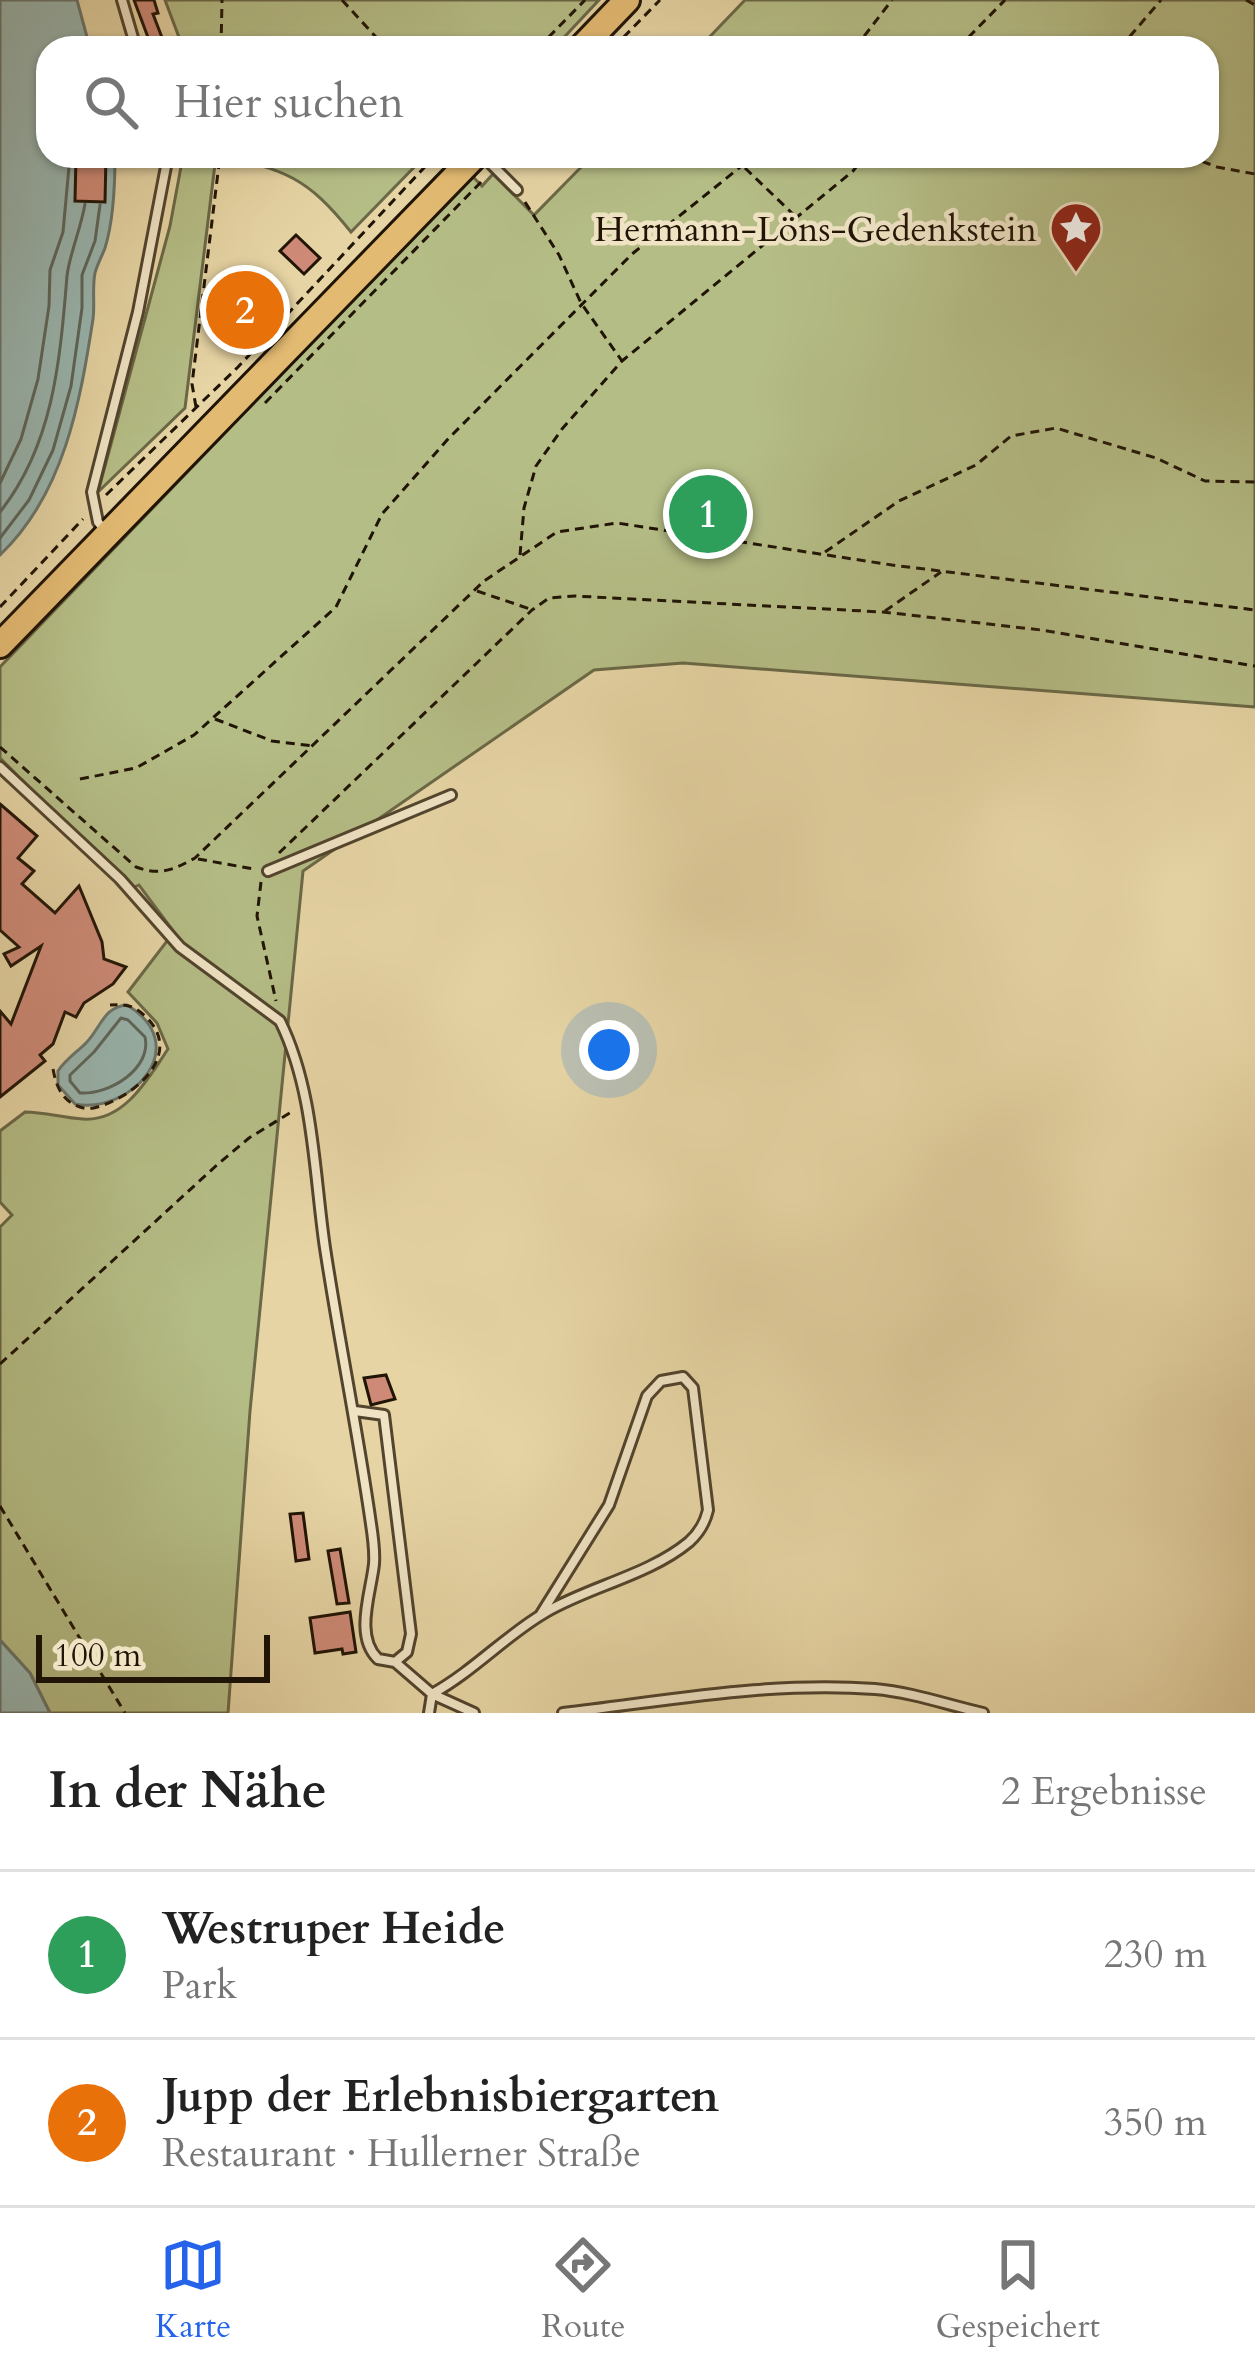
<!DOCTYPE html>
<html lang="de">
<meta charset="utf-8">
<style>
:root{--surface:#fff;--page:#f6f6f6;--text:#222;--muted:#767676;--line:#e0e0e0;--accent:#2563eb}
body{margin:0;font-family:Cardo,serif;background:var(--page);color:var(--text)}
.scale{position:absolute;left:36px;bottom:30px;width:234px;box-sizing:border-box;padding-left:12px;border:6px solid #201405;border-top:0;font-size:33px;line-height:42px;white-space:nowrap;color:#201405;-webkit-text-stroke:9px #efe3c4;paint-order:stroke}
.you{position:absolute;left:609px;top:1050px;width:42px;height:42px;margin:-30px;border:9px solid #fff;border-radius:50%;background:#1a73e8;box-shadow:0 0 0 18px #1a73e833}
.badge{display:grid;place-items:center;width:78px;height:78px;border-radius:50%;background:var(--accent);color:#fff;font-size:39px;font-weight:700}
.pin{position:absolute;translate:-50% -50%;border:6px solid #fff;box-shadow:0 3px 12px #0006}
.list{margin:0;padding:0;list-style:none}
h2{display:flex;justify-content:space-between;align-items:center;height:156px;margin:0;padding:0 48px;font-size:51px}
h2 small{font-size:39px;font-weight:400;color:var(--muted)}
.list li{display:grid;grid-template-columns:78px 1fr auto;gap:36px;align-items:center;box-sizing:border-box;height:168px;padding:0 48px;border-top:3px solid var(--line)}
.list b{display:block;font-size:45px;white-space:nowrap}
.list p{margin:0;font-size:39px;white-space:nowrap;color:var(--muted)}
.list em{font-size:39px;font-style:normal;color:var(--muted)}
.icon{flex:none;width:66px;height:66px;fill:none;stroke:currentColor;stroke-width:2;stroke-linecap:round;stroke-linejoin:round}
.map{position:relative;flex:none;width:1255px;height:1713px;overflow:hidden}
.search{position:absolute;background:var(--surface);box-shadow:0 3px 9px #0004;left:36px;right:36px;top:36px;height:132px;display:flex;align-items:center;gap:30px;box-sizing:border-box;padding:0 42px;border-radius:36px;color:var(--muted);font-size:45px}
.sheet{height:492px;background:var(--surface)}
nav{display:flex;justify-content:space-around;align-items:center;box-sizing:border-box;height:168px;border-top:3px solid var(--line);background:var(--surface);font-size:33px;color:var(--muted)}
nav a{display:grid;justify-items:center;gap:6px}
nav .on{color:var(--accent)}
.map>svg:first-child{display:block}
</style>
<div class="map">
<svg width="1255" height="1713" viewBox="0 0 1255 1713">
<rect width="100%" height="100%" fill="#e6d4a4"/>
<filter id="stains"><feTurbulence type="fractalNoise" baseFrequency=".00167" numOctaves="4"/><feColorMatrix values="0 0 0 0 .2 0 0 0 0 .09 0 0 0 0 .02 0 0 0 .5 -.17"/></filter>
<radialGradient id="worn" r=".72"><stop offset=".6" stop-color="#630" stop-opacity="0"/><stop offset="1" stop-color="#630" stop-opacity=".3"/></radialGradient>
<path fill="#b5bd86" stroke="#6a6846" stroke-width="3" d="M165,0H599L554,48H183Z
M745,0H1255V707L683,663L594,670L303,871L250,1411L228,1713H50L30,1673L0,1640V1227L12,1215L0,1202V1131L25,1112C45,1112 63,1118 83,1119C124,1122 148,1079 168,1049L157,1023L128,992L174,932L139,885L130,889L0,758V667L472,176L482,186L493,174L534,215L592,156H1207V48H699Z
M183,156H425L351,232C308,178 284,168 216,156L185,408L98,492L170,226Z"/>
<path fill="#99b6b0" stroke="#69756c" stroke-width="3" d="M0,0H77L90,48H48V156H115C115,185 114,219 105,248C102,256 97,265 95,273C92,288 95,304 93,319C80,403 64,494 0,555Z
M127,1005C195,1046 130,1115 75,1104L58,1085V1071C66,1059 76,1053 86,1043C101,1028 103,1007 127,1005Z
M0,1640L30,1673L50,1713H0Z"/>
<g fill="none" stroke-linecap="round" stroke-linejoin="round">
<path stroke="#5c655a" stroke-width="3" d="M0,483L21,439L38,379L49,306L50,270L63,232L70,156
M0,512C54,444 60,359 67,276C69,256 81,228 85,204
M0,538L29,500L53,450L71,386L82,308V275L95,241L100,205
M121,1018L128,1020L145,1037C152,1069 109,1095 80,1093L70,1081V1075L94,1052Z"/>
</g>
<path fill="#ce8a77" stroke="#201405" stroke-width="3" d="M134,0H154L158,13L153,14L166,48H152Z
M76,156H106L105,202L75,201Z
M296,235L320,258L304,274L280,251Z
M254,281L273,299L235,338L216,320Z
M0,804L37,836L18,858L34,871L22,884L55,913L79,886L102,942L104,959L126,967L113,984L84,1003L76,1017L65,1012L53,1044L40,1055L45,1061L0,1097V1011L11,1024L41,946L11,966L4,954L19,947L0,930Z
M386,1375L395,1399L371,1405L364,1378Z
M303,1513L309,1559L296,1561L290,1514Z
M340,1549L349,1603L337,1604L328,1551Z
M350,1612L356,1652L343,1654L342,1649L315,1653L310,1618Z"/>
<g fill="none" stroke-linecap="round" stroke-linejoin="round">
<g stroke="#52442d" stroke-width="14">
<path id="lane" d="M122,0L136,48
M483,156L517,190
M106,532L98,522L92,492L138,312L168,156
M0,767L120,879L180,947L280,1021C314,1090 314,1173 325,1248C339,1340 358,1432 371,1524C373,1537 375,1551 374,1564C371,1593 354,1636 378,1659L395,1662L432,1694C475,1670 506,1635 546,1612C591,1586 649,1575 689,1542C699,1533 705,1523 708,1510L693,1388L683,1377L661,1381L647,1396L609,1505L541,1614
M268,871L451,795
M355,1411L384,1415L411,1634L407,1652L395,1662
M429,1713L432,1694L474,1713
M563,1713C667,1701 770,1681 875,1689C911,1692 948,1705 983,1713"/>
</g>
<g stroke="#201405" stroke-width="30">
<path id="primary" d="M581,48L627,0
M0,645L475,156"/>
</g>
<path stroke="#201405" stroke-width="3" stroke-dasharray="9 6" stroke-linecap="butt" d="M342,0L386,48
M1246,0L1255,5
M221,48L222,0
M538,48L585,0
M613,48L660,0
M855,48L892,0
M958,48L1005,0
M1120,48L1161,0
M1188,156L1217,167L1255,174
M745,168L794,215
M525,202L559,255L581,303L622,361
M265,403L485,178
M196,407L192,384L220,156
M106,495L238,367L435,156
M825,552L899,501L976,465L1011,436L1056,428L1156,458L1205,481L1255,482
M520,555L524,508L536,466L562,429L622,361L853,171L865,156
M477,591L530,609
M0,607L83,519
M885,611L941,572
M215,719L272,741L314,746
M0,747L136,867C160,876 173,870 195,858L484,581L557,532L617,523L892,565L1255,610
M80,779L136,768L194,735L336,607L382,514L448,439L632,254L754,156
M279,853L532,610L549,598L575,596L883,612L1041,630L1255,666
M198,859L254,869
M261,882L257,916L276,1001
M53,1069C57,1091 65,1105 88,1109C128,1103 188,1056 145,1016C133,1005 126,1004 110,1005
M0,1364L218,1164L249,1138L293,1111
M0,1506L125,1713"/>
<use href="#lane" stroke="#efe3c4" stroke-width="8"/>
<use href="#primary" stroke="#e3ba72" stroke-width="24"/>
</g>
<defs>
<g id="sight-pin" transform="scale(2.7)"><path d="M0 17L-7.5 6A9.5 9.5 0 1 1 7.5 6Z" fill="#8f2418" stroke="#efe3c4"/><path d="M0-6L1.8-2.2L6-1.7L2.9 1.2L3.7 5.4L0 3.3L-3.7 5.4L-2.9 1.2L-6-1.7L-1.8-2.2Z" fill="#fff"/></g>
</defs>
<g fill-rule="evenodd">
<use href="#sight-pin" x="1076" y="228"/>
</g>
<g text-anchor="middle" stroke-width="9" stroke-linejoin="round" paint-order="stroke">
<g font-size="36" fill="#201405" stroke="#efe3c4" text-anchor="end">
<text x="1037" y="241">Hermann-Löns-Gedenkstein</text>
</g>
</g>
<rect width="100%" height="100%" filter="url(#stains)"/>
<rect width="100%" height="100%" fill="url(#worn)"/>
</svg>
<div class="scale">100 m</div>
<div class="you"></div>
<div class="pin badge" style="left:708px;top:514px;background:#2e9e5b">1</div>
<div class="pin badge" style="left:245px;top:310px;background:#e8710a">2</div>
<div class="search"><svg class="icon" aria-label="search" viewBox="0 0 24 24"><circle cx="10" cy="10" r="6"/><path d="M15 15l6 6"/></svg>Hier suchen</div>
</div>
<section class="sheet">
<h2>In der Nähe<small>2 Ergebnisse</small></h2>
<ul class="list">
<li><span class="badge" style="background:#2e9e5b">1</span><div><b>Westruper Heide</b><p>Park</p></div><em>230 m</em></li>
<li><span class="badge" style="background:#e8710a">2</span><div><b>Jupp der Erlebnisbiergarten</b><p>Restaurant · Hullerner Straße</p></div><em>350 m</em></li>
</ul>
</section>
<nav>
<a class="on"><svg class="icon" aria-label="map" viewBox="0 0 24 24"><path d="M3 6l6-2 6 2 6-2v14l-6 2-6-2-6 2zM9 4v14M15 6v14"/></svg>Karte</a>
<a><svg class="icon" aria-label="directions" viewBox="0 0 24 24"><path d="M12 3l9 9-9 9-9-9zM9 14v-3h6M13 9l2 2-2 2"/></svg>Route</a>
<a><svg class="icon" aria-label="saved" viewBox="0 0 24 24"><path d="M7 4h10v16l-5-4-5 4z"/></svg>Gespeichert</a>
</nav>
